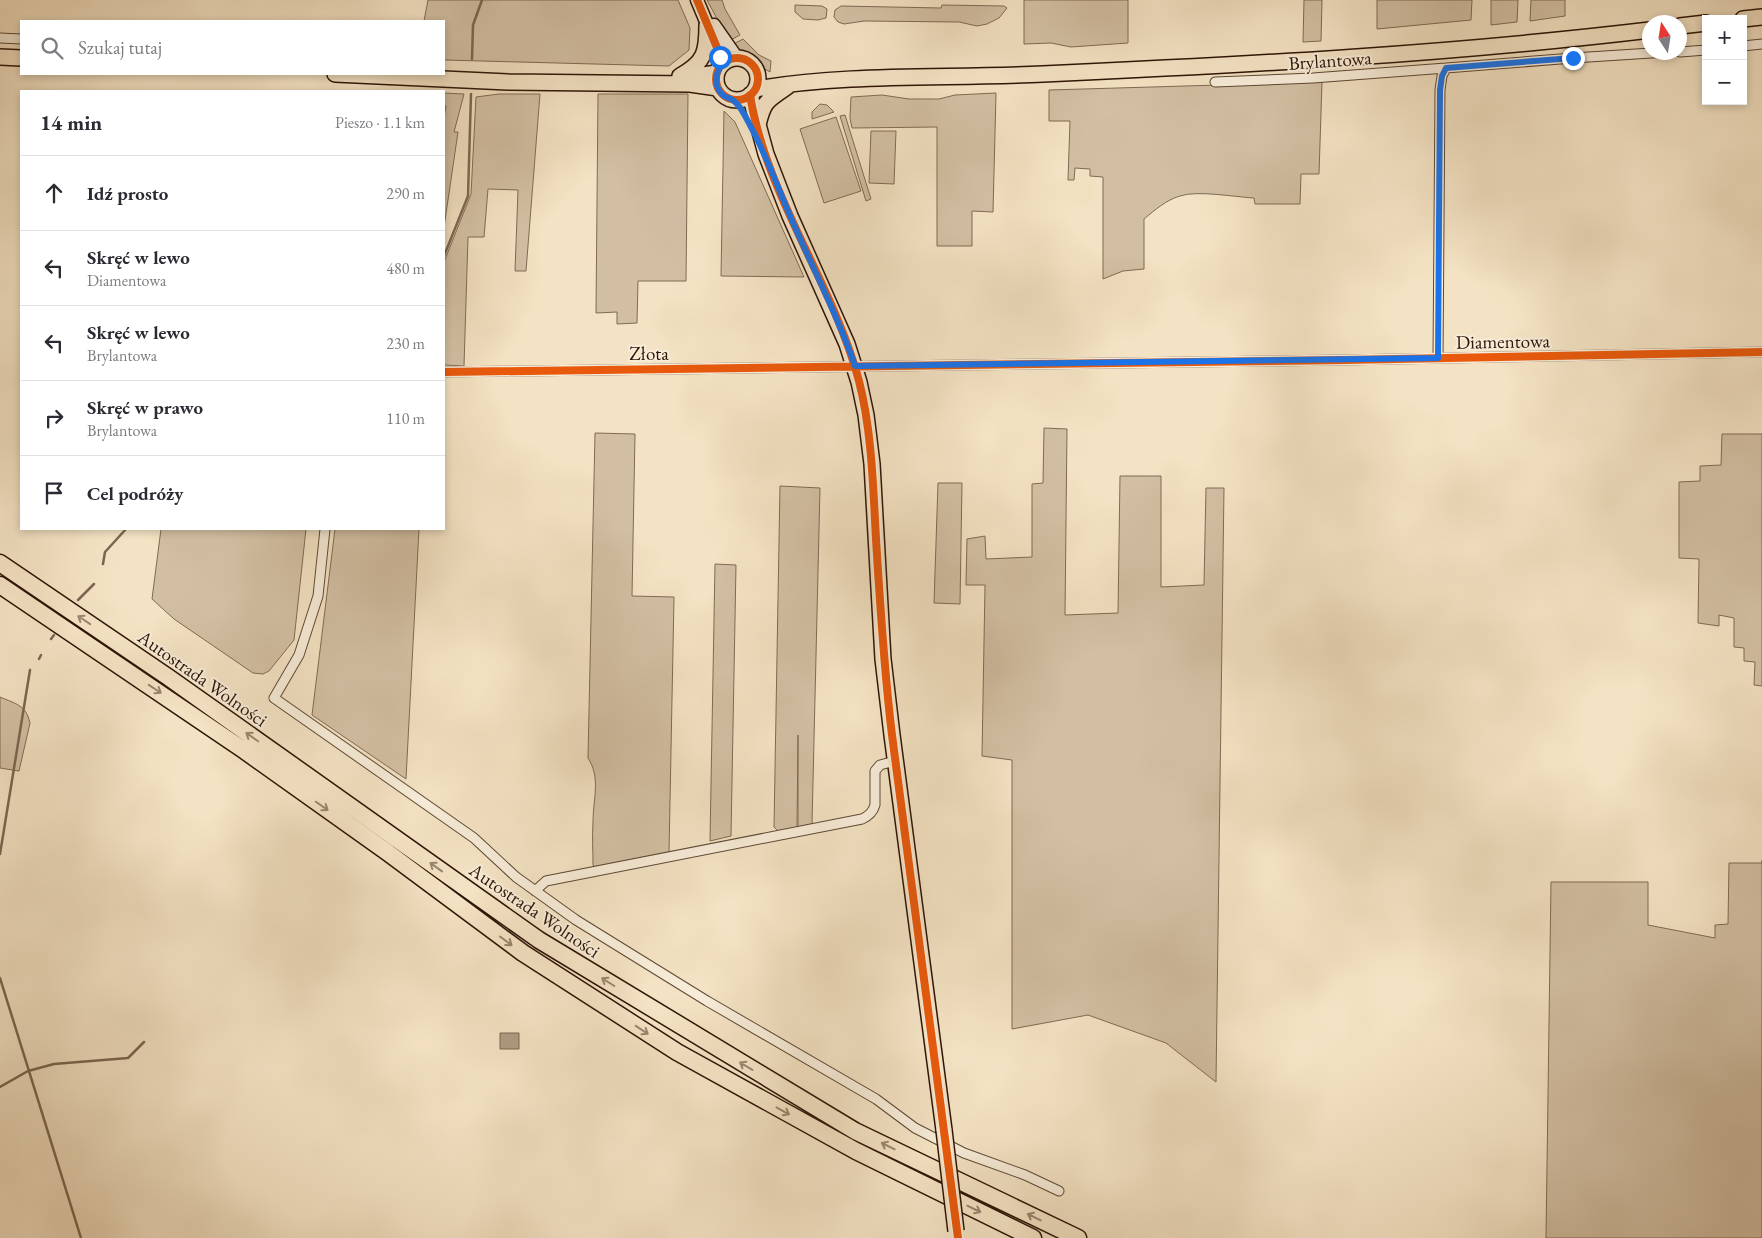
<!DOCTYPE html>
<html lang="pl">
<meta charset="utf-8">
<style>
:root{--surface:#fff;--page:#f2f2f3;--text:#2b2b33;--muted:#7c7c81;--line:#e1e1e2}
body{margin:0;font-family:"EB Garamond",serif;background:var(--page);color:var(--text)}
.controls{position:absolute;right:15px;top:15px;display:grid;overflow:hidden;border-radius:0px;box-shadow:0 2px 8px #0003}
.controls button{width:45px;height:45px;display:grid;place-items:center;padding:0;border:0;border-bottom:1px solid var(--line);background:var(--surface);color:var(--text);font:25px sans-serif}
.compass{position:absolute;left:1642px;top:15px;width:45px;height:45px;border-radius:50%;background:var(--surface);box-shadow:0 2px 8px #0003;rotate:348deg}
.stop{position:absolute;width:15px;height:15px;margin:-11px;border:4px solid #1a73e8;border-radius:50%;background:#fff}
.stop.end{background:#1a73e8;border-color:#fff;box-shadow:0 1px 5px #0008}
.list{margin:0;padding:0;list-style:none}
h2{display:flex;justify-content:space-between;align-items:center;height:65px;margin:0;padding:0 20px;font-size:21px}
h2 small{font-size:16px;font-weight:400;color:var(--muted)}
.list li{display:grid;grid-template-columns:32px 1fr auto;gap:15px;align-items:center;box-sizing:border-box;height:75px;padding:0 20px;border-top:1px solid var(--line)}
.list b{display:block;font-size:19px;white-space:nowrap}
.list p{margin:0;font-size:16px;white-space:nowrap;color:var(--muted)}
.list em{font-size:16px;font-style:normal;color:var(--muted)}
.icon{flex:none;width:28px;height:28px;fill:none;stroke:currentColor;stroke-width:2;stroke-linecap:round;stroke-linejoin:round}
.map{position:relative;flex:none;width:1762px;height:1238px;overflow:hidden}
.search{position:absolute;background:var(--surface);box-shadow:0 2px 8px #0003;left:20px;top:20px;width:425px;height:55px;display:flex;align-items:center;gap:12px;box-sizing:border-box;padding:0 18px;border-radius:0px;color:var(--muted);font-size:19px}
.panel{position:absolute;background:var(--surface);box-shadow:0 2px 8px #0003;left:20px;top:90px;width:425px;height:440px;border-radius:0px}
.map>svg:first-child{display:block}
</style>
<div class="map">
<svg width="1762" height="1238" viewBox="0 0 1762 1238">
<rect width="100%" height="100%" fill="#f3e2c3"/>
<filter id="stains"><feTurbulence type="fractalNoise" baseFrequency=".004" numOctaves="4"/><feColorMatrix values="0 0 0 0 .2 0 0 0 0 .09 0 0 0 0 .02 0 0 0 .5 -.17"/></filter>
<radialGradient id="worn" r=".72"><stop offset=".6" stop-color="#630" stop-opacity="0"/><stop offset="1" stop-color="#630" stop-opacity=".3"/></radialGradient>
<path fill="#d2bfa3" stroke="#806a54" d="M428,0H678L690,28L689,50L669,66L444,60V21H424Z
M707,0H722L725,9L740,35L729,41Z
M1024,0H1128V43L1071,47L1051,43L1024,44Z
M1304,0H1322L1321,41L1303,42Z
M1377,0H1472L1471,20L1377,29Z
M1491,0H1518L1517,22L1491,25Z
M1531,0H1565V16L1530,21Z
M795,5L822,6L827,9L826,18L818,20L803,19L795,12Z
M942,5L1004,6L1007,8L999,18L987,24L977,26L959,22L864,21L844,24L838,22L834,17L835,10L841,6L941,8Z
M743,39L759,55L771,61L770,72C763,69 759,63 754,58C747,53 739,51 732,45Z
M1322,82L1319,174H1301L1300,204H1255L1254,198C1235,197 1197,190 1180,196C1166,200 1155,210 1144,219V269L1123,271L1103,279V177L1090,176V169L1075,168L1074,180H1068L1070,121H1049V90Z
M444,93L464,94L454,132H458L444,227V117L446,106L444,105Z
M996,93L993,212L972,211V246H937V127L852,128L850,118L851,97L882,95L909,99H939L955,95Z
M499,94H540L526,271H515L518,190L488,189L484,237H468L464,366L444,365V262L471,194L476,97Z
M598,94H688L686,281H638L637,323L617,324V312L596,313Z
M820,104L827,105L834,112L812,119V112Z
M724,111L735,122L804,277L721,276Z
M845,115L871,199L866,201L840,116Z
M836,117L861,191L824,203L800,129Z
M871,131H896L894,184L869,183Z
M1044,428L1067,429L1065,615L1118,613L1120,476H1161V587L1204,585L1206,488H1224L1216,1082L1166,1043L1088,1015L1012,1029V760L982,756L985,585H966L967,539L985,536L986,559L1032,557V484L1043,483Z
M595,433L635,434L632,596L674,597L669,852L596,869L593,865C593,851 592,836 593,822C593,799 601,778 588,758Z
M1722,434H1762V686L1754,685L1755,662L1744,661V648L1734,647V618L1719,615V626L1698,623L1699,559L1679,558V482L1700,481V466L1721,465Z
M938,483H962L960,604L934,603Z
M780,486L820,488L812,824L798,827V735L797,828L778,831L774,827Z
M161,529H306L294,640L269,671L263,674L253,673L174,619L152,599Z
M335,529H419L406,779L312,715Z
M715,564L736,565L731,836L710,841Z
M0,697C16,704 26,705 30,723L19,771L0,768Z
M1762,860V1238H1546L1551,882H1648V925L1715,938V925L1728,924L1729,863H1762Z"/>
<path fill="#b09c83" stroke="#7c6651" d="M500,1033H519V1049H500Z"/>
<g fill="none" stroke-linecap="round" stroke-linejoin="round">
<path stroke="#7c6651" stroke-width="2.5" d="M472,59L473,25L482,0
M444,256L468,196L471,94
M103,564L105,552L126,529
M78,600L94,584
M51,639L54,635
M39,659L41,655
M0,854L30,670
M0,978L81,1238
M0,1087L28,1071L54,1064L128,1058L144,1042"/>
<g stroke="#5f4835" stroke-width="11">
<path id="street" d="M0,38L21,39
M1743,46L1762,44
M1680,52L1706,50
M1215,82L1313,78L1446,68
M1438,358L1440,90L1442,76L1446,68L1573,58L1667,52
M444,372L1344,360L1762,352
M325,529L318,596L299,655L274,698L474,838L516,877L576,920L707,1001L876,1099L915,1128L964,1153L1025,1175L1059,1191
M535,891L546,881L862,819C869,816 873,812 875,805V771L880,765L895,761"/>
</g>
<g stroke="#2e1406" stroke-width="15">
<path id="secondary" d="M697,0L718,50L722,65
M714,25L737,58"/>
</g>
<g stroke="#2e1406" stroke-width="18">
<path id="primary" d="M1743,19L1762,17
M1680,26L1706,23
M0,57L21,58
M716 79a21 21 0 1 1 42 0a21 21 0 1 1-42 0Z
M335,74L508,82L690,84L718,88
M680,76C705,62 707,52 707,25
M689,77L717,73
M756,89C850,73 948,79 1043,74C1245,65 1448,54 1650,30
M750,95L766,154L790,216L847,344L859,382L866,415L872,464L883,659L892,735L944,1130
M758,125C764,99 768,101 788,86"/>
</g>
<g stroke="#2e1406" stroke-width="19">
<path id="highway" d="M0,563L168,677L539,940L855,1131L1078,1238
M0,585L245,751L387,852L523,953L677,1052L856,1151L1033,1238"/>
</g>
<use href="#street" stroke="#f7ecd8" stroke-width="9"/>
<use href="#secondary" stroke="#f7ecd8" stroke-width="12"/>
<use href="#primary" stroke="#f3e2c3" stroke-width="15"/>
<use href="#highway" stroke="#f3e2c3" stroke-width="16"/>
<g stroke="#2e1406" stroke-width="18" stroke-linecap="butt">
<path id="primary-bridge" d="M944,1130L956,1231"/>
</g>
<use href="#primary-bridge" stroke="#f3e2c3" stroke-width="15"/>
<g stroke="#f7ecd8" stroke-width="11">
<path id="cycleway" d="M697,0L718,50L722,65
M716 79a21 21 0 1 1 42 0a21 21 0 1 1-42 0Z
M750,95C766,196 833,283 859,381C872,432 873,486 876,539C880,604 884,670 892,735L958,1238
M444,372L1344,360L1762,352"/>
</g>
<use href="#cycleway" stroke="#e8590c" stroke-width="8"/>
</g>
<defs><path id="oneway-shaft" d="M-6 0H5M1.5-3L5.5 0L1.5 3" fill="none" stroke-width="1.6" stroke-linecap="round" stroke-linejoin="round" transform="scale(1.25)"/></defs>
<g stroke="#9a856e">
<use href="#oneway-shaft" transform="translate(84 620) rotate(-146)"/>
<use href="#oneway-shaft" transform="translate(155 689) rotate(34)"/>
<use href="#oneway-shaft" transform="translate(252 737) rotate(-145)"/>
<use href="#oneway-shaft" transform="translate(322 806) rotate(35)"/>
<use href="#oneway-shaft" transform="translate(436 867) rotate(-144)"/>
<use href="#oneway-shaft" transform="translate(506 941) rotate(37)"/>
<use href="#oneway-shaft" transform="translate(608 982) rotate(-148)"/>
<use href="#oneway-shaft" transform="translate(642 1030) rotate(33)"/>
<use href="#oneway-shaft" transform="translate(746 1066) rotate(-149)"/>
<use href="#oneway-shaft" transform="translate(783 1111) rotate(29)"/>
<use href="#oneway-shaft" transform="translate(888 1146) rotate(-154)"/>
<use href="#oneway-shaft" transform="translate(974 1209) rotate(26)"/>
<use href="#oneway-shaft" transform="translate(1034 1217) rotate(-154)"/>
</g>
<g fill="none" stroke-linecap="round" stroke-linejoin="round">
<path stroke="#1a73e8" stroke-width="6" d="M720,57L722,65C714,75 714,88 724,96C727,98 731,98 734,101C742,107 747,120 752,129C769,161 780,194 795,227C815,273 839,318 855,366H860L1438,358L1440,90L1442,76L1446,68L1573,58"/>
</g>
<g text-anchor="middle" stroke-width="4" stroke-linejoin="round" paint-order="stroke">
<g font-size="19" fill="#2e1406" stroke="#f7ecd8">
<text transform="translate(1330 60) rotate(-4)" y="7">Brylantowa</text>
<text transform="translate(1503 341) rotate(-1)" y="7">Diamentowa</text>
<text x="649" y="360">Złota</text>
<text transform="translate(203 678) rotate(35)" y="7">Autostrada Wolności</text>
<text transform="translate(535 910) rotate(34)" y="7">Autostrada Wolności</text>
</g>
</g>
<rect width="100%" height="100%" filter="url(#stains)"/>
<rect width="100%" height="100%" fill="url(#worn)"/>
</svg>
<div class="controls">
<button>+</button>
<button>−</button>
</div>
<svg class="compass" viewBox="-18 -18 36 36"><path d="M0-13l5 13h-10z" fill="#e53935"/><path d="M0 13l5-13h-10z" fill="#7c7c81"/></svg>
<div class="stop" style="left:720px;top:57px"></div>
<div class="stop end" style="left:1573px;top:58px"></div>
<div class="search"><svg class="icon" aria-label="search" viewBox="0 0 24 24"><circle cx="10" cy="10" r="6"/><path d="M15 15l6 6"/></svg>Szukaj tutaj</div>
<section class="panel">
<h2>14 min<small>Pieszo · 1.1 km</small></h2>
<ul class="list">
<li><svg class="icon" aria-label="ahead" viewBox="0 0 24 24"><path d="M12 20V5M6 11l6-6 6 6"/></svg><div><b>Idź prosto</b></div><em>290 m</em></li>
<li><svg class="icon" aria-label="left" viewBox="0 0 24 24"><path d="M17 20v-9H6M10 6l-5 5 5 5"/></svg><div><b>Skręć w lewo</b><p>Diamentowa</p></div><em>480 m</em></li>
<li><svg class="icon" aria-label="left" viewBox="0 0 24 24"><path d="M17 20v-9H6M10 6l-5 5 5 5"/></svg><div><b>Skręć w lewo</b><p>Brylantowa</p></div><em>230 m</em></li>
<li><svg class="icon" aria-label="right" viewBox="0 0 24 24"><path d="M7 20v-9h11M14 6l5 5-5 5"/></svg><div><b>Skręć w prawo</b><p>Brylantowa</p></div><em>110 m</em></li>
<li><svg class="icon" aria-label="arrive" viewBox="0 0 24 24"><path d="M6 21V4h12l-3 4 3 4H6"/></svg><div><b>Cel podróży</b></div></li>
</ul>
</section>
</div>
